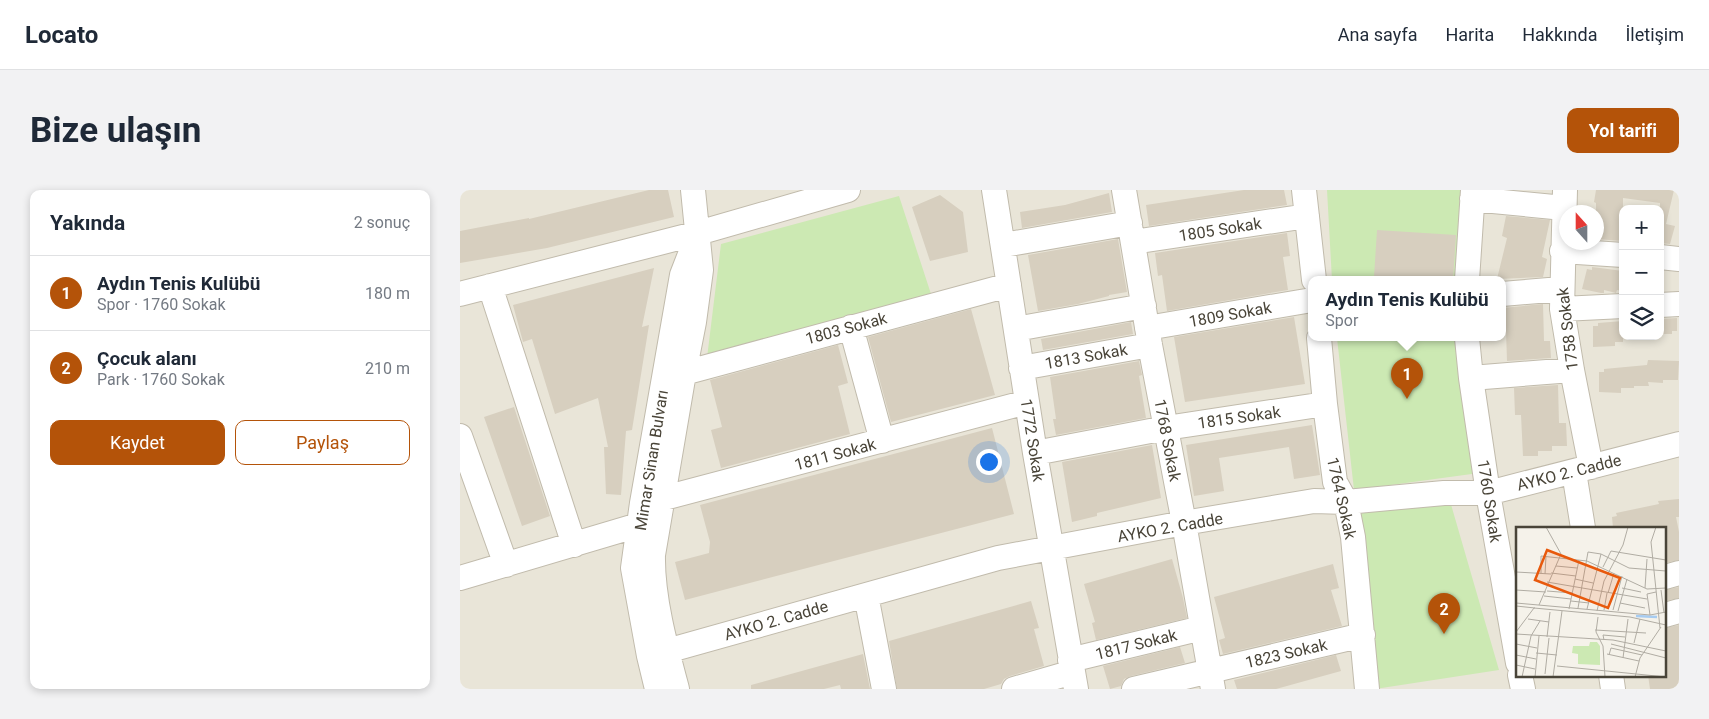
<!DOCTYPE html>
<html lang="tr">
<meta charset="utf-8">
<style>
:root{--surface:#fff;--page:#f2f2f3;--text:#1f2937;--muted:#747a83;--line:#e0e1e3;--accent:#b45309}
body{margin:0;font-family:Roboto,sans-serif;background:var(--page);color:var(--text)}
.controls{position:absolute;right:15px;top:15px;display:grid;overflow:hidden;border-radius:10px;box-shadow:0 2px 8px #0003}
.controls button{width:45px;height:45px;display:grid;place-items:center;padding:0;border:0;border-bottom:1px solid var(--line);background:var(--surface);color:var(--text);font:25px sans-serif}
.compass{position:absolute;left:1099px;top:15px;width:45px;height:45px;border-radius:50%;background:var(--surface);box-shadow:0 2px 8px #0003;rotate:339deg}
.you{position:absolute;left:528px;top:271px;width:18px;height:18px;margin:-12px;border:4px solid #fff;border-radius:50%;background:#1a73e8;box-shadow:0 0 0 8px #1a73e833}
.badge{display:grid;place-items:center;width:32px;height:32px;border-radius:50%;background:var(--accent);color:#fff;font-size:16px;font-weight:700}
.pin{position:absolute;translate:-50% -41px;filter:drop-shadow(0 1px 2px #0008)}
.pin::after{content:'';position:absolute;top:26px;width:18px;height:15px;background:inherit;clip-path:polygon(0 0,100% 0,50% 100%)}
.popup{position:absolute;left:848px;top:86px;width:198px;height:65px;box-sizing:border-box;display:grid;place-content:center;border-radius:10px;background:var(--surface);filter:drop-shadow(0 1px 4px #0005);font-size:16px;white-space:nowrap;color:var(--muted)}
.popup b{font-size:19px;color:var(--text)}
.popup::after{content:'';position:absolute;left:50%;top:100%;margin-left:-10px;border:10px solid transparent;border-top-color:var(--surface)}
.list{margin:0;padding:0;list-style:none}
h2{display:flex;justify-content:space-between;align-items:center;height:65px;margin:0;padding:0 20px;font-size:21px}
h2 small{font-size:16px;font-weight:400;color:var(--muted)}
.list li{display:grid;grid-template-columns:32px 1fr auto;gap:15px;align-items:center;box-sizing:border-box;height:75px;padding:0 20px;border-top:1px solid var(--line)}
.list b{display:block;font-size:19px;white-space:nowrap}
.list p{margin:0;font-size:16px;white-space:nowrap;color:var(--muted)}
.list em{font-size:16px;font-style:normal;color:var(--muted)}
.actions{display:flex;gap:10px;padding:15px 20px}
.actions a{flex:1;padding:11px 0;border:1px solid var(--accent);border-radius:10px;text-align:center;font-size:18px;color:var(--accent)}
.actions .main{background:var(--accent);color:#fff}
.icon{flex:none;width:28px;height:28px;fill:none;stroke:currentColor;stroke-width:2;stroke-linecap:round;stroke-linejoin:round}
.map{position:relative;flex:none;width:1219px;height:499px;overflow:hidden;border-radius:10px}
header{display:flex;align-items:center;gap:30px;box-sizing:border-box;height:70px;padding:0 25px;background:var(--surface);border-bottom:1px solid var(--line)}
header strong{font-size:24px}
nav{display:flex;gap:28px;margin-inline-start:auto;font-size:18px}
.intro{display:flex;align-items:center;justify-content:space-between;box-sizing:border-box;height:120px;padding:0 30px}
h1{margin:0;font-size:35px}
.button{padding:12px 22px;border-radius:10px;background:var(--accent);color:#fff;font-size:18px;font-weight:700}
main{display:flex;gap:30px;padding:0 30px}
aside{flex:1;background:var(--surface);border-radius:10px;box-shadow:0 2px 8px #0003}
.map>svg:first-child{display:block}
</style>
<header>
<strong>Locato</strong>
<nav><a>Ana sayfa</a><a>Harita</a><a>Hakkında</a><a>İletişim</a></nav>
</header>
<div class="intro"><h1>Bize ulaşın</h1><a class="button">Yol tarifi</a></div>
<main>
<aside>
<h2>Yakında<small>2 sonuç</small></h2>
<ul class="list">
<li><span class="badge">1</span><div><b>Aydın Tenis Kulübü</b><p>Spor · 1760 Sokak</p></div><em>180 m</em></li>
<li><span class="badge">2</span><div><b>Çocuk alanı</b><p>Park · 1760 Sokak</p></div><em>210 m</em></li>
</ul>
<div class="actions"><a class="main">Kaydet</a><a>Paylaş</a></div>
</aside>
<div class="map">
<svg width="1219" height="499" viewBox="0 0 1219 499">
<rect width="100%" height="100%" fill="#f5f2ea"/>
<path fill="#e9e5d8" fill-rule="evenodd" d="M0,0H1219V499H0ZM1163,19H1200V146H1163ZM1106,22H1136V52H1106ZM852,90H1042V148H852ZM1058,338H1205V485H1058Z"/>
<path fill="#cce9b3" d="M867,0H1006L1002,90H872Z
M439,6L471,104L247,168L261,54Z
M877,148H1002L1019,283L894,300Z
M990,311L1039,480L915,499L897,324Z"/>
<path fill="#d7cfbf" d="M189,0H208L214,27L87,58L0,73V41L69,28V29Z
M784,0H824L827,15L689,36L686,15Z
M1136,0H1214L1206,34L1215,36L1210,54L1200,53V13L1163,8V51L1136,49V13L1134,12Z
M649,3L652,22L562,38L560,22L605,15Z
M480,5L503,22L508,62L470,71L452,17Z
M1046,26L1090,30L1082,67L1087,69L1083,87L1037,89L1047,48L1042,46Z
M917,40L996,45L993,90L914,87Z
M827,43L830,66L823,67L828,100L707,121L702,85L698,86L695,63Z
M658,49L667,102L649,105V106L618,114L578,121L568,65Z
M1132,77L1163,81V101L1157,100L1156,103L1144,100V103H1141L1122,99L1127,79L1132,80Z
M194,78L182,137L189,135L172,240L166,241L161,305L146,304L144,257H148L138,208L95,224L72,149L63,152L53,115Z
M1083,114L1084,151H1090L1091,168L1047,171L1046,140L1042,141V118Z
M511,119L535,205L431,232L408,147Z
M834,127L845,194L725,212L714,147Z
M1217,128V141H1212V144H1200V129Z
M1163,131V152H1155V156L1133,157V136H1138V133Z
M671,132L673,144L583,160L581,149Z
M378,155L388,193L378,196L390,244L261,278L251,240L262,237L250,190Z
M1188,170L1219,171L1218,190H1203V193L1188,192L1189,196H1174V198H1161V203L1139,202V182H1144V179L1187,175Z
M679,171L682,185L679,186L686,228L596,245L593,229H596L590,187Z
M1098,195L1099,233H1106L1107,256H1092V261H1078V266H1063L1061,225H1055L1054,198Z
M54,217L90,326L62,336L24,227Z
M852,235L860,285L834,289L829,257L759,268L764,301L734,306L726,255Z
M532,238L554,324L225,410L215,372L249,363L250,352L240,315Z
M692,255L701,308L637,323V326L612,332L602,272Z
M1219,309V327H1216L1219,342V370L1205,373V338H1153L1152,327L1157,326L1156,323L1199,314L1198,311Z
M712,369L723,408L727,428L636,450L632,433L635,432L624,394Z
M873,374L879,398L871,400L882,436L763,464L759,450L765,448L754,407Z
M1219,397V408L1205,411V400Z
M571,411L579,438L574,439L584,476L550,486L544,489L541,494L524,499H437L429,451Z
M1219,435V499H1190L1188,485H1205V438Z
M720,457L725,473L671,486L664,489L661,496L650,499L643,476Z
M403,464L410,499H381L380,495L364,499H291V495Z
M876,465L881,481L816,499H777L774,490Z"/>
<g fill="none" stroke-linecap="round" stroke-linejoin="round">
<g stroke="#c1bbac" stroke-width="26">
<path id="minor" d="M534,0L575,263L616,499
M664,0L690,155L724,333L753,499
M844,0L854,90
M1105,0L1102,119L1112,180L1131,277
M1012,9L1104,18
M673,52L847,26
M544,55L670,33
M1102,61L1163,65
M1200,67L1219,69
M1007,90L1013,0
M30,96L114,355
M0,104L238,43L388,0
M1042,104L1101,99
M1200,115L1219,114
M1102,119L1163,116
M391,137L422,251
M687,138L852,110
M556,139L684,116
M859,148L865,214L875,292L886,312L893,347L907,499
M1007,148L1011,188L1028,303L1058,473
M561,178L690,155
M224,183L549,95
M1011,188L1112,180
M0,246L46,375
M575,263L706,238L865,214
M1114,282L1123,338
M189,312L567,212
M1205,387L1219,383
M0,388L192,331
M406,405L424,499
M1205,425L1219,421
M189,466L538,368L724,333L854,311L886,312L984,303H1028L1219,254
M610,470L742,438
M1060,485L1063,499
M1151,485L1153,499
M197,499L189,466L173,378L182,313L222,85L236,49
M217,499C206,458 192,407 193,365L224,183L234,132L241,80L233,0
M554,499L613,482
M674,499L903,445"/>
</g>
<use href="#minor" stroke="#fff" stroke-width="24"/>
</g>
<g text-anchor="middle" stroke-width="4.5" stroke-linejoin="round" paint-order="stroke">
<g font-size="16" fill="#494438" stroke="#fff">
<text transform="translate(760 39) rotate(-9)" y="6">1805 Sokak</text>
<text transform="translate(770 124) rotate(-10)" y="6">1809 Sokak</text>
<text transform="translate(386 138) rotate(-15)" y="6">1803 Sokak</text>
<text transform="translate(1107 139) rotate(-97)" y="6">1758 Sokak</text>
<text transform="translate(626 166) rotate(-10)" y="6">1813 Sokak</text>
<text transform="translate(779 227) rotate(-8)" y="6">1815 Sokak</text>
<text transform="translate(573 250) rotate(81)" y="6">1772 Sokak</text>
<text transform="translate(708 250) rotate(79)" y="6">1768 Sokak</text>
<text transform="translate(375 264) rotate(-15)" y="6">1811 Sokak</text>
<text transform="translate(191 270) rotate(-81)" y="6">Mimar Sinan Bulvarı</text>
<text transform="translate(1109 282) rotate(-14)" y="6">AYKO 2. Cadde</text>
<text transform="translate(882 308) rotate(77)" y="6">1764 Sokak</text>
<text transform="translate(1030 311) rotate(81)" y="6">1760 Sokak</text>
<text transform="translate(710 337) rotate(-10)" y="6">AYKO 2. Cadde</text>
<text transform="translate(316 430) rotate(-16)" y="6">AYKO 2. Cadde</text>
<text transform="translate(676 454) rotate(-14)" y="6">1817 Sokak</text>
<text transform="translate(826 463) rotate(-13)" y="6">1823 Sokak</text>
</g>
</g>
<g transform="translate(1056 337)">
<rect width="150" height="150" fill="#f5f2ea"/>
<path d="M74,115H81L84,119V138L62,137V127L56,126L57,119H73Z" fill="#cce9b3"/>
<path fill="none" stroke="#a7ccf1" stroke-width="2.5" d="M120,89L141,90"/>
<path fill="none" stroke="#b0aca3" stroke-width="1" d="M140,0L135,15L144,101M85,27L113,41L150,44M40,39L61,41M87,40L95,24L150,33M0,45L35,47M35,46L60,49M25,47V29L71,34L131,62L150,61M29,47L30,29M59,52L77,56M31,55L131,72M106,61L125,65M129,61L131,32M0,63L30,65M145,63L148,86M31,64L56,66M92,66L98,46M28,69L55,72M55,74L73,76M0,76L134,88L150,85M104,76L129,81M23,78L45,27L30,0M0,79L19,81M62,81L72,25L85,27L71,82M53,82L63,33M88,83L91,66M97,83L106,49M81,84L88,54L107,18L112,0M102,84L111,52M134,88L131,67L140,65M82,90L80,105L87,119L89,150M12,92L33,95M79,103L130,106M0,105L18,81L114,90L150,98M0,107L97,113L150,124M31,110L34,85M88,113L87,108L109,110M118,116L124,92M0,117L21,121M95,117L150,131M20,126L41,128M91,127L123,134M0,128L20,132M93,128L95,121L126,128M107,131L112,92M0,138L19,142M41,139L150,150M29,147L33,111M6,150L15,109L24,94M19,150L23,109M37,150L46,84M119,150L124,131L145,100"/>
<path fill="#e8590c" fill-opacity="0.15" stroke="#e8590c" stroke-width="2.5" d="M31,23L104,51L92,81L19,53Z"/>
<rect width="150" height="150" fill="none" stroke="#494438" stroke-width="2.5"/>
</g>
</svg>
<div class="controls">
<button>+</button>
<button>−</button>
<button><svg class="icon" aria-label="layers" viewBox="0 0 24 24"><path d="M12 4l9 5-9 5-9-5zM3 14l9 5 9-5"/></svg></button>
</div>
<svg class="compass" viewBox="-18 -18 36 36"><path d="M0-13l5 13h-10z" fill="#e53935"/><path d="M0 13l5-13h-10z" fill="#747a83"/></svg>
<div class="you"></div>
<div class="pin badge" style="left:947px;top:209px">1</div>
<div class="popup"><b>Aydın Tenis Kulübü</b>Spor</div>
<div class="pin badge" style="left:984px;top:444px">2</div>
</div>
</main>
